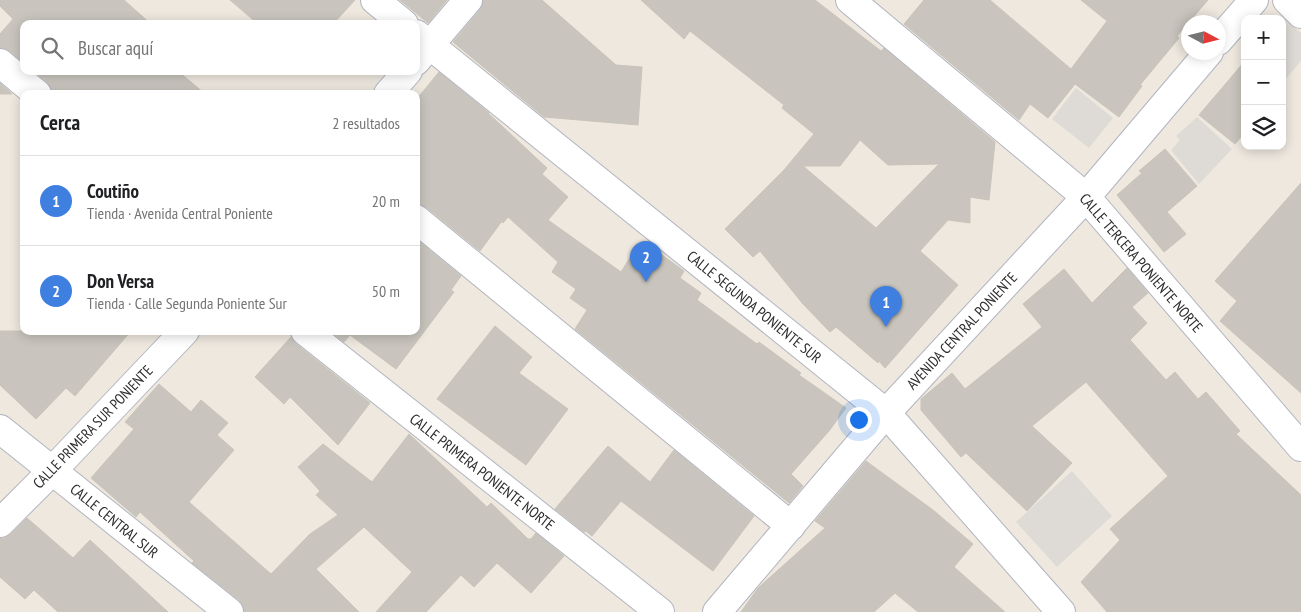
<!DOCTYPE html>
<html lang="es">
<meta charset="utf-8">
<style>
:root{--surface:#fff;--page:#f2f2f2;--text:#202124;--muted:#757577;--line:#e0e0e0;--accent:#b45309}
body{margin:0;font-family:"PT Sans Narrow",sans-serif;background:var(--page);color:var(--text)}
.controls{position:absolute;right:15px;top:15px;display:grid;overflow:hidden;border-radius:10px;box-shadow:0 2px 12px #0003}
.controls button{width:45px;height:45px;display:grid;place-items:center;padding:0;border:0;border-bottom:1px solid var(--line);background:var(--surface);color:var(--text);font:25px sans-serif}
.compass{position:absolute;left:1181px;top:15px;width:45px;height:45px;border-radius:50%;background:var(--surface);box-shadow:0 2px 12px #0003;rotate:97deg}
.you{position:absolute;left:858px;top:419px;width:18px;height:18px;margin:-12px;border:4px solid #fff;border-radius:50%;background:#1a73e8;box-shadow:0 0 0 8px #1a73e833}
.badge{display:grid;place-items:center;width:32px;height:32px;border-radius:50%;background:var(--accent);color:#fff;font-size:16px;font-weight:700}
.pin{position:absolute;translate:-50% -41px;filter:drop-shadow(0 1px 2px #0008)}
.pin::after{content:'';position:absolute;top:26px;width:18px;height:15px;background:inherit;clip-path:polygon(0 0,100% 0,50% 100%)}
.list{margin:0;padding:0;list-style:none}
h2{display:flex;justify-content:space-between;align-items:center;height:65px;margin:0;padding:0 20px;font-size:21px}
h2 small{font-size:16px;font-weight:400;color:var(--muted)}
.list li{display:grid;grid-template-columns:32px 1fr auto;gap:15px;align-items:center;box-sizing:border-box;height:90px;padding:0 20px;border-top:1px solid var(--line)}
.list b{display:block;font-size:19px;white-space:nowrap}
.list p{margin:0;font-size:16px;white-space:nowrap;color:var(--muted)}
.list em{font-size:16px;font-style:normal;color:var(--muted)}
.icon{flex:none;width:28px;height:28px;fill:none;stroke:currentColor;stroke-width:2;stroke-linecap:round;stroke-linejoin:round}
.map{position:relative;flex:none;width:1301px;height:612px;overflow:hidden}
.search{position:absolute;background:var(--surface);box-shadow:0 2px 12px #0003;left:20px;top:20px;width:400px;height:55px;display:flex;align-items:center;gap:12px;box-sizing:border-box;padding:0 18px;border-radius:10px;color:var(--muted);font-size:19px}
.panel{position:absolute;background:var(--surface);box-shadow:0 2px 12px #0003;left:20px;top:90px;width:400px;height:245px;border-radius:10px}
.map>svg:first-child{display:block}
</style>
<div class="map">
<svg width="1301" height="612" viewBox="0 0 1301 612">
<rect width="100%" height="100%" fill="#eee8df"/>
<path fill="#dedbd6" d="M1280,15L1301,33V61L1283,82L1282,19H1276Z
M1076,88L1113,118L1089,148L1052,119Z
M1197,117L1232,149L1199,184L1171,150L1180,140L1176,136Z
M1072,471L1112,516L1057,567L1016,522Z"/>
<path fill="#c9c5be" stroke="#c9c4b9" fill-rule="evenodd" d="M0,0H124L151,24H24V63L10,51L0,48V34L13,19L0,6Z
M230,0H355L333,24H258Z
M400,0H447L428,23Z
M483,0H542L616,65L642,67L638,125L544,117L453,42L480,10Z
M641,0H815L881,51L884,48L995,142L989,200L970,197V223L948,220L920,251L958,285L885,368L879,361L878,363L836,327L830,332L803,304L760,251L753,257L725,229L784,170L814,134L782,108L784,105L690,31L684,39ZM860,140L888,165L939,164L876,228L803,166H840Z
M924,0H990L1071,69L1107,21L1081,0H1208L1177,36L1179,38L1140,85L1142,86L1119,117L1075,84L1048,118L1030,104L1019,120L904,24Z
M1245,61V132L1235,144L1199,115Z
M34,71H178L205,94H52L51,88L47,82Z
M439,72L489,113H488L547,168L542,174L568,197L548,220L621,272L636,248L653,259L658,252L684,271L680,278L701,293L697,300L757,344L759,342L801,373L799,375L846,408L829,431L791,474L803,486L789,503L575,329L587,310L570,298L576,289L552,272L558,262L508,217L503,223L502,221L480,251L426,207L416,204V100Z
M0,83L12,94H0Z
M1165,149L1197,186L1167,212L1186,234L1164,252L1117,195L1142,173L1139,171Z
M1301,183V393L1220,321L1237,301L1215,281Z
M416,239L461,276L451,290L454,292L396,369L350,335L344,342L330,331H416Z
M1127,268L1148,293L1132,307L1147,323L1130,340L1166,380L1175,372L1198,399L1206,392L1240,431L1236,434L1301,495V612H1107L1081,582L1120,540L1110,529L1168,476L1086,382L1032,426L1072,463L1027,511L966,453L961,457L921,410V399L952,373L965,389L1042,327L1023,304L1064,269L1092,303Z
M495,326L532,357L519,373L568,409L526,465L437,399Z
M0,331H131L75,396L66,388L36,419L0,385Z
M291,337L295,343L370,403L338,445L290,397L284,404L255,377Z
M159,384L191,412L201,400L228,423L217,435L234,450L189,502L271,574L310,534L338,515L316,495L320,491L298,467L323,444L372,482L409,434L487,507L491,503L528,539H531L536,533L564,556L531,593L497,563L474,587L461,575L426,612H376L412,572L364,527L316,569L359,612H244L243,606L239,600L192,563L194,561L140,512L136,517L91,478L134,429L125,422Z
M608,446L650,482L674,450L754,516L713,571L621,501L592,536L586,531L584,532L555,509Z
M866,461L933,510L973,544L954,567L1005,612H918L895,593L874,612H741L758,588L825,528L815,521Z
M27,518L73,558L90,540L168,612H58L34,590L25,599L0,577V538H4L11,534Z"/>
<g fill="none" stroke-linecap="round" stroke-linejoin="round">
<g stroke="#b2b4bf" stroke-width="30">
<path id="minor" d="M375,0L404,24
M850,0L1086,197L1301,447
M1287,0L1301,14
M416,34L886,413L1061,612
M1218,41L1254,0
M416,61L468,0
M0,63L37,94
M388,94L408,71
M416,219L791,526
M305,331L660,612
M0,523L52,471L185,331
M717,612L886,413L1086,197L1209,52"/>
</g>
<g stroke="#b2b4bf" stroke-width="30">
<path id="tertiary" d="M0,429L229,612"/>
</g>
<use href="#minor" stroke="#fff" stroke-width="28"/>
<use href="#tertiary" stroke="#fff" stroke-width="28"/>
</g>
<g text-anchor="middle" stroke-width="4" stroke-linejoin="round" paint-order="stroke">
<g font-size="15" fill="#2c2c2c" stroke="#fff">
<text transform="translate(1141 263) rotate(49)" y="5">CALLE TERCERA PONIENTE NORTE</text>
<text transform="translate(754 307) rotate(39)" y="5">CALLE SEGUNDA PONIENTE SUR</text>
<text transform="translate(962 331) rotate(-47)" y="5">AVENIDA CENTRAL PONIENTE</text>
<text transform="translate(93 427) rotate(-46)" y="5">CALLE PRIMERA SUR PONIENTE</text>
<text transform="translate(482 472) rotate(38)" y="5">CALLE PRIMERA PONIENTE NORTE</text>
<text transform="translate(114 521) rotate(39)" y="5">CALLE CENTRAL SUR</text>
</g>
</g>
</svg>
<div class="controls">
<button>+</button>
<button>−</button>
<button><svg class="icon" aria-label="layers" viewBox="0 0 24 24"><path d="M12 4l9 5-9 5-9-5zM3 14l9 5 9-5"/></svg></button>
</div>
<svg class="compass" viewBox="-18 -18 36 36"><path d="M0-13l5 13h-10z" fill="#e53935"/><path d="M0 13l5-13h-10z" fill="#757577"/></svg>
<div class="you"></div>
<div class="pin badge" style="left:886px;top:327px;background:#3f7fe0">1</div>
<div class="pin badge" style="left:646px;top:282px;background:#3f7fe0">2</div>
<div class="search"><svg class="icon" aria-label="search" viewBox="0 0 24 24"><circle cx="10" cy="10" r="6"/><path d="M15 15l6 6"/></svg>Buscar aquí</div>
<section class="panel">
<h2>Cerca<small>2 resultados</small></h2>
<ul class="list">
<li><span class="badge" style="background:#3f7fe0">1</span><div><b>Coutiño</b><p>Tienda · Avenida Central Poniente</p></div><em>20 m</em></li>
<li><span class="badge" style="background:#3f7fe0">2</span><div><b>Don Versa</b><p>Tienda · Calle Segunda Poniente Sur</p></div><em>50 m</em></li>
</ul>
</section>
</div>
